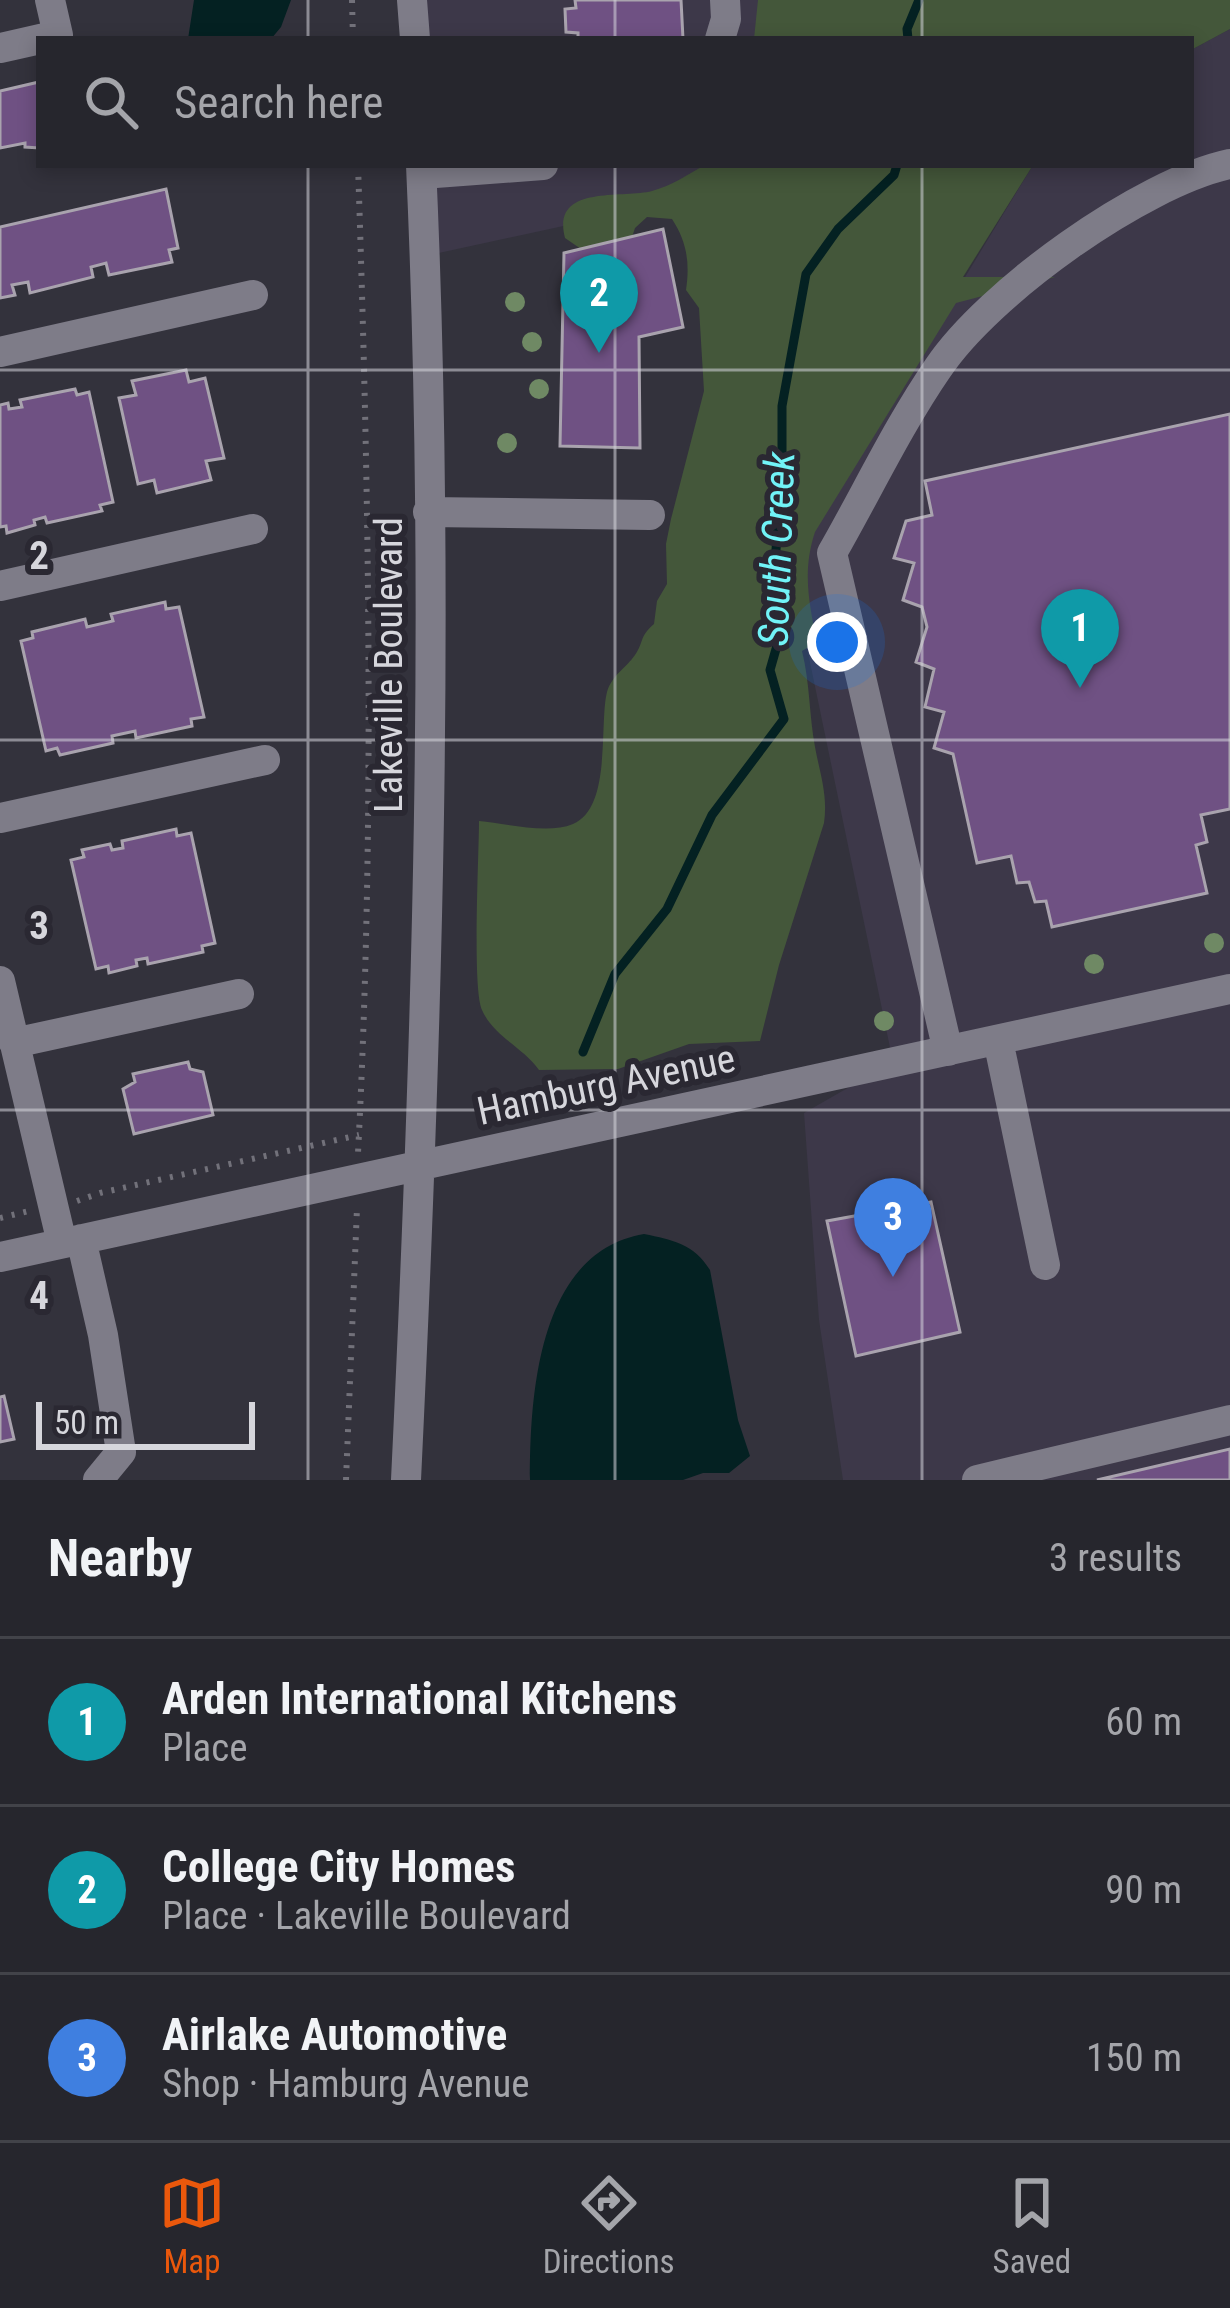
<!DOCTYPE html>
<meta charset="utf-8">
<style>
:root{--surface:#26262d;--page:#2e2e35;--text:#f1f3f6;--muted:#a4a5aa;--line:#424349;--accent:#ea580c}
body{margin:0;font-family:"Roboto Condensed",sans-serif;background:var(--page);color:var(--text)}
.scale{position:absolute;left:36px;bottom:30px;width:219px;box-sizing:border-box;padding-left:12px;border:6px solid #d6d6dc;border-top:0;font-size:33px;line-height:42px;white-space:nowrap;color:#d6d6dc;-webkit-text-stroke:9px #2a2832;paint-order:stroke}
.you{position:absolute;left:837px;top:642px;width:42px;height:42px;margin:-30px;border:9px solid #fff;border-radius:50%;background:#1a73e8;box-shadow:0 0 0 18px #1a73e833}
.badge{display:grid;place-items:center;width:78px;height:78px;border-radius:50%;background:var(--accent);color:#fff;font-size:39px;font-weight:700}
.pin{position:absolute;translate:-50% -99px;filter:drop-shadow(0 3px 6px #0008)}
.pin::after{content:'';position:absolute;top:63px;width:42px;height:36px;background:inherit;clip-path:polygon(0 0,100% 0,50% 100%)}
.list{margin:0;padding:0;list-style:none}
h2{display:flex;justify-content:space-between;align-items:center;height:156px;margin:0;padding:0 48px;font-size:51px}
h2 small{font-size:39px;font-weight:400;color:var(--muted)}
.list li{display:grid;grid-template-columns:78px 1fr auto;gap:36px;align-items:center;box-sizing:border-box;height:168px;padding:0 48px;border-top:3px solid var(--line)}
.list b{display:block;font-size:45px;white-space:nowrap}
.list p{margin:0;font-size:39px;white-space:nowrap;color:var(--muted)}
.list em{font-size:39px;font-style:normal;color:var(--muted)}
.icon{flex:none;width:66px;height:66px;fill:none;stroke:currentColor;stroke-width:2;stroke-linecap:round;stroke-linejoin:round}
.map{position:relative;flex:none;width:1230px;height:1480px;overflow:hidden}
.search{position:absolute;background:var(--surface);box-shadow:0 6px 18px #0003;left:36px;right:36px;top:36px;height:132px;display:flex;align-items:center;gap:30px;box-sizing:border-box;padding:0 42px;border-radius:0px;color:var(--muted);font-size:45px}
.sheet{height:660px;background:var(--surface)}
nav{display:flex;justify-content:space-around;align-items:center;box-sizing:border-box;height:168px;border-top:3px solid var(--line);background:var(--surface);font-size:33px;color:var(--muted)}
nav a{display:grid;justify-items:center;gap:6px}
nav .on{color:var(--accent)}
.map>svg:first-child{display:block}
</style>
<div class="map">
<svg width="1230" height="1480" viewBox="0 0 1230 1480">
<rect width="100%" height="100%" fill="#33323c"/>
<path fill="#3d3849" d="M412,0H758V27L754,39H415Z
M1230,29V1480H843L819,1320L804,1113L893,1062L790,566L1033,165H1191V50Z
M421,165H714L702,196L425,256Z"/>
<path fill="#44573a" d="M758,0H1230V29L1191,50V39H754Z
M705,165H1033L963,277H1055L956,303L815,532C802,571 809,603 817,642L802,651C810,683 809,715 815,747C820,774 828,795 824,823L779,965L760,1041L689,1044L618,1069L539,1070C523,1047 494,1037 482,1010C472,988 479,854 479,821C505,823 547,835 573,824C612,808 599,724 607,692C612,675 626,668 635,655C644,642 639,637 654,624L657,601L667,584L666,544L671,519L704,391L699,308L686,290C690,263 687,242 672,219L647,217L635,228L632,237L581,249L565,238C551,184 621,199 652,191C671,186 687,175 705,165Z"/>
<path fill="#042122" d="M194,0H291L281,27L271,39H188Z
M644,1234C673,1240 694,1244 710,1270L738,1420L750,1456L729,1473H703L683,1480H530C530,1395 538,1252 644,1234Z"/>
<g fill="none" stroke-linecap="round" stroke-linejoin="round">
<path stroke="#042122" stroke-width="9" d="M908,39L907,29L919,0
M583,1052L615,974L667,909L712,815L784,719L770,670L780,635L773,587L782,475V406L806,274L838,229L894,175L897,165"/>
</g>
<path fill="#6f5183" stroke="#a9a3ae" stroke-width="3" d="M575,0H681L683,39H578V33L566,32L565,9L576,8Z
M39,82V148L25,147V143L0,148V91Z
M166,189L178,248L169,250L172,262L109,275L106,263L91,267L93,277L30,293L28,282L12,285L15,295L0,298V227Z
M663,229L683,327L639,337L640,448L560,446L564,253Z
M186,370L189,382L205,378L224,458L206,461L211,480L157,493L154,480L138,484L119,398L136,395L132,381Z
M75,389L77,395L89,392L113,502L100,505L102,511L47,523L45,517L34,520L35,525L7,533L6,526L0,527V405L8,403L9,409L22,407L20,400Z
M1230,414V809L1201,815L1207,842L1196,845L1207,893L1052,927L1046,901L1035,902L1029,882L1017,883L1011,856L977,863L953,754L934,748L944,712L925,707L934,669L916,662L927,627L922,607L903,600L914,563L894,558L906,521L932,515L925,481Z
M165,602L166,609L179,607L204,717L191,719L192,726L136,738L135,731L112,736L113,743L60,755L57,748L46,751L21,641L33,638L32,632L85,619L87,627L113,621L111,614Z
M176,829L177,836L191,833L215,943L202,946L203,952L148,964L147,958L136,960L137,966L109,973L108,966L96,969L71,860L84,857L82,850L110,844L112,850L123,848L122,841Z
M188,1062L190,1069L203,1072L213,1115L134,1134L123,1089L135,1082L133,1074Z
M931,1202L960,1332L856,1356L827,1221Z
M4,1396L14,1439L0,1442V1397Z
M1230,1449V1480H1097Z"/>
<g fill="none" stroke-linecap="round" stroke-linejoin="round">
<path stroke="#72717a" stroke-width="6" stroke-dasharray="3 9" stroke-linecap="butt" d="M352,0L353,39
M358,165C369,493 375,825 358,1153
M77,1201L100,1193L359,1135
M0,1218L29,1211
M346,1480L357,1208"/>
<path stroke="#7e7c88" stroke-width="30" d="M412,0L415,39
M720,39L726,19L725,0
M0,48L58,35L50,0
M422,174L543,165
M0,352L253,295
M428,512L650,515
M0,586L253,529
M0,818L265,760
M0,981L62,1243
M998,1040L1045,1265
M14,1043L239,994
M948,1051L832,553C867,492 898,426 938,368C988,293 1141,183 1230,164
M81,1239L103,1335L121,1452L98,1480
M0,1257L1230,989
M406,1480C427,1043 441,602 421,165
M977,1480L1230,1420"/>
</g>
<g fill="#6f8964">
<circle cx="515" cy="302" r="10"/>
<circle cx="532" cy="342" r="10"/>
<circle cx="539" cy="389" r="10"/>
<circle cx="507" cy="443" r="10"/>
<circle cx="1214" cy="943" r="10"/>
<circle cx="1094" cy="964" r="10"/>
<circle cx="884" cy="1021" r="10"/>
</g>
<path fill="none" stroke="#d6d6dc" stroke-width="3" stroke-opacity="0.55" d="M308,0V39M615,0V39M922,0V39M308,165V1480M615,165V1480M922,165V1480M0,370H1230M0,740H1230M0,1110H1230"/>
<g text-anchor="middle" stroke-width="12" stroke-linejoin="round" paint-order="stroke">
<g font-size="39" fill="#d6d6dc" stroke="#2a2832">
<text transform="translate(388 665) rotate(-90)" y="14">Lakeville Boulevard</text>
<text transform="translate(606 1084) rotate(-12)" y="14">Hamburg Avenue</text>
</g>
<g font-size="42" font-style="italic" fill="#71f3f7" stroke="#2a2832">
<text transform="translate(776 549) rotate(-88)" y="15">South Creek</text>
</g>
</g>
<g font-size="39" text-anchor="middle" font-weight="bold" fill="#d6d6dc" stroke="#2a2832" stroke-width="12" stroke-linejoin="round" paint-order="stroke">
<text x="39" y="569">2</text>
<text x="39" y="939">3</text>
<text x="39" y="1309">4</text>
</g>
</svg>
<div class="scale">50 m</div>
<div class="you"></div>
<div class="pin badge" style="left:1080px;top:688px;background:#0f9aa8">1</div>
<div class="pin badge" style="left:599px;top:353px;background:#0f9aa8">2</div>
<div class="pin badge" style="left:893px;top:1277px;background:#3f7fe0">3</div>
<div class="search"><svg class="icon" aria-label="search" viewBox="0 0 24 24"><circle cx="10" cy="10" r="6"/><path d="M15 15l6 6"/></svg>Search here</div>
</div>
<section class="sheet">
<h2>Nearby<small>3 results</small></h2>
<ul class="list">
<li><span class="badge" style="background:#0f9aa8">1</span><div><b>Arden International Kitchens</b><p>Place</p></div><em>60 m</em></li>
<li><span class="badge" style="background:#0f9aa8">2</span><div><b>College City Homes</b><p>Place · Lakeville Boulevard</p></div><em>90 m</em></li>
<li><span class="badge" style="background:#3f7fe0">3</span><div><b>Airlake Automotive</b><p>Shop · Hamburg Avenue</p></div><em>150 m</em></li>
</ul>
</section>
<nav>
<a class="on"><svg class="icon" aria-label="map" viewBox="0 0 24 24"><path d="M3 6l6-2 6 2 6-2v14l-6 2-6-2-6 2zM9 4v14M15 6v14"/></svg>Map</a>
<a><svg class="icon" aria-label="directions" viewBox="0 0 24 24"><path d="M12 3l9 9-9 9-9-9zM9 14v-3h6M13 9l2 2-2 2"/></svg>Directions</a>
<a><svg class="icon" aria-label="saved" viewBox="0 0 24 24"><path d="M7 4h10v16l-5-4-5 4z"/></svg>Saved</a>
</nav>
